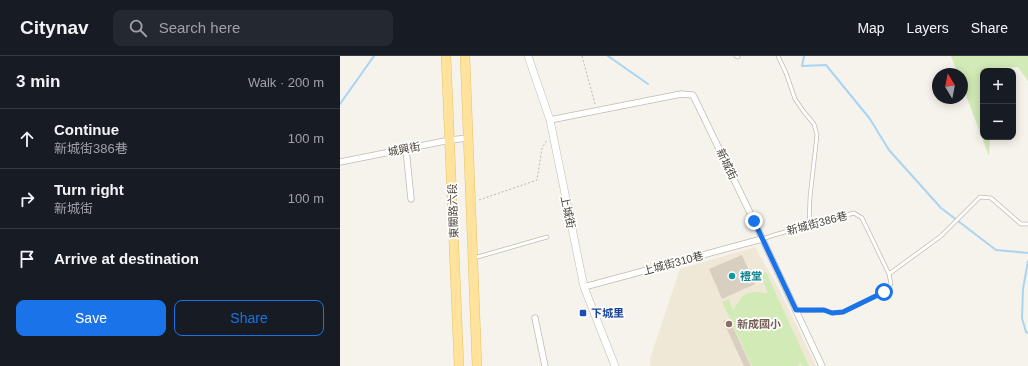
<!DOCTYPE html>
<meta charset="utf-8">
<style>
:root{--surface:#171b24;--page:#242831;--text:#f1f3f6;--muted:#9ea1a6;--line:#363941;--accent:#1a73e8}
body{margin:0;font-family:Arial,"Noto Sans TC",sans-serif;background:var(--page);color:var(--text)}
.controls{position:absolute;right:12px;top:12px;display:grid;overflow:hidden;border-radius:8px;box-shadow:0 2px 10px #0003}
.controls button{width:36px;height:36px;display:grid;place-items:center;padding:0;border:0;border-bottom:1px solid var(--line);background:var(--surface);color:var(--text);font:20px sans-serif}
.compass{position:absolute;left:592px;top:12px;width:36px;height:36px;border-radius:50%;background:var(--surface);box-shadow:0 2px 10px #0003;rotate:350deg}
.stop{position:absolute;width:12px;height:12px;margin:-9px;border:3px solid #1a73e8;border-radius:50%;background:#fff}
.stop.end{background:#1a73e8;border-color:#fff;box-shadow:0 1px 4px #0008}
.list{margin:0;padding:0;list-style:none}
h2{display:flex;justify-content:space-between;align-items:center;height:52px;margin:0;padding:0 16px;font-size:17px}
h2 small{font-size:13px;font-weight:400;color:var(--muted)}
.list li{display:grid;grid-template-columns:26px 1fr auto;gap:12px;align-items:center;box-sizing:border-box;height:60px;padding:0 16px;border-top:1px solid var(--line)}
.list b{display:block;font-size:15px;white-space:nowrap}
.list p{margin:0;font-size:13px;white-space:nowrap;color:var(--muted)}
.list em{font-size:13px;font-style:normal;color:var(--muted)}
.actions{display:flex;gap:8px;padding:12px 16px}
.actions a{flex:1;padding:9px 0;border:1px solid var(--accent);border-radius:8px;text-align:center;font-size:14px;color:var(--accent)}
.actions .main{background:var(--accent);color:#fff}
.icon{flex:none;width:22px;height:22px;fill:none;stroke:currentColor;stroke-width:2;stroke-linecap:round;stroke-linejoin:round}
.map{position:relative;flex:none;width:688px;height:310px;overflow:hidden}
header{display:flex;align-items:center;gap:24px;box-sizing:border-box;height:56px;padding:0 20px;background:var(--surface);border-bottom:1px solid var(--line)}
header strong{font-size:19px}
nav{display:flex;gap:22px;margin-inline-start:auto;font-size:14px}
.search{width:280px;height:36px;background:var(--page);display:flex;align-items:center;gap:10px;box-sizing:border-box;padding:0 14px;border-radius:8px;color:var(--muted);font-size:15px}
main{display:flex}
aside{flex:1;background:var(--surface)}
.map>svg:first-child{display:block}
</style>
<header>
<strong>Citynav</strong>
<div class="search"><svg class="icon" aria-label="search" viewBox="0 0 24 24"><circle cx="10" cy="10" r="6"/><path d="M15 15l6 6"/></svg>Search here</div>
<nav><a>Map</a><a>Layers</a><a>Share</a></nav>
</header>
<main>
<aside>
<h2>3 min<small>Walk · 200 m</small></h2>
<ul class="list">
<li><svg class="icon" aria-label="ahead" viewBox="0 0 24 24"><path d="M12 20V5M6 11l6-6 6 6"/></svg><div><b>Continue</b><p>新城街386巷</p></div><em>100 m</em></li>
<li><svg class="icon" aria-label="right" viewBox="0 0 24 24"><path d="M7 20v-9h11M14 6l5 5-5 5"/></svg><div><b>Turn right</b><p>新城街</p></div><em>100 m</em></li>
<li><svg class="icon" aria-label="arrive" viewBox="0 0 24 24"><path d="M6 21V4h12l-3 4 3 4H6"/></svg><div><b>Arrive at destination</b></div></li>
</ul>
<div class="actions"><a class="main">Save</a><a>Share</a></div>
</aside>
<div class="map">
<svg width="688" height="310" viewBox="0 0 688 310">
<rect width="100%" height="100%" fill="#f6f3ec"/>
<path fill="#efe8d6" d="M415,191L439,233L476,310H310V303L340,213Z"/>
<path fill="#d2eab5" d="M611,0H688V25L678,11L654,12V15H643V81H650L649,100L622,29V18H618Z
M426,216L469,310H462L460,306L458,310H412L382,246L389,243L393,254C399,245 403,236 415,236C419,236 424,237 428,237L420,219Z"/>
<g fill="none" stroke-linecap="round" stroke-linejoin="round">
<path stroke="#a9d4f2" stroke-width="2" d="M268,0L308,28
M464,0L462,10L486,9L530,63L549,94L601,152L656,194L688,197
M0,48L34,0
M688,205L683,233L682,262L686,276L688,277"/>
</g>
<path fill="#d8cfc1" d="M402,199L415,228L382,243L369,213Z
M389,263L411,310H404L383,265Z"/>
<g fill="none" stroke-linecap="round" stroke-linejoin="round">
<g stroke="#c2bbae" stroke-width="4.5">
<path id="service" d="M396,0L398,1
M438,0L446,17L455,43L464,56L474,68L477,79L470,141L469,169
M422,183L434,179L514,157L522,162L549,218L551,228L544,236L503,256L492,257L484,254L457,255
M134,202L207,181
M549,218L601,180L640,141L651,142L681,168H688
M256,262L273,255"/>
</g>
<g stroke="#c2bbae" stroke-width="7">
<path id="minor" d="M210,64L341,38L353,39L414,165L482,310
M66,93L71,143
M0,106L110,84L128,82
M244,231L422,183
M195,262L205,310"/>
</g>
<g stroke="#c2bbae" stroke-width="8">
<path id="tertiary" d="M188,0L210,64L244,231L275,310"/>
</g>
<g stroke="#e6c16a" stroke-width="10">
<path id="primary" d="M106,0L119,310
M125,0L137,310"/>
</g>
<path stroke="#c4b79f" stroke-width="1" stroke-dasharray="2 2" stroke-linecap="butt" d="M242,0L255,48
M139,144L197,124L202,92L207,84"/>
<use href="#service" stroke="#fff" stroke-width="3"/>
<use href="#minor" stroke="#fff" stroke-width="5.5"/>
<use href="#tertiary" stroke="#fff" stroke-width="7"/>
<use href="#primary" stroke="#ffe39c" stroke-width="9"/>
</g>
<g fill="none" stroke-linecap="round" stroke-linejoin="round">
<path stroke="#1a73e8" stroke-width="5" d="M414,165L456,254H484L492,257L503,256L544,236"/>
</g>
<circle fill="#0f9aa8" stroke="#fff" stroke-width="1.5" cx="392" cy="220" r="4"/>
<rect fill="#1a4fb4" stroke="#fff" stroke-width="1.5" x="239" y="253" width="8" height="8" rx="2"/>
<circle fill="#8d6e63" stroke="#fff" stroke-width="1.5" cx="389" cy="268" r="4"/>
<g text-anchor="middle" stroke-width="3.5" stroke-linejoin="round" paint-order="stroke">
<g font-size="11" fill="#4b4439" stroke="#fff">
<text transform="translate(64 93) rotate(-11)" y="4">城興街</text>
<text transform="translate(387 108) rotate(64)" y="4">新城街</text>
<text transform="translate(113 155) rotate(-92)" y="4">東關路六段</text>
<text transform="translate(228 156) rotate(78)" y="4">上城街</text>
<text transform="translate(477 167) rotate(-15)" y="4">新城街386巷</text>
<text transform="translate(333 207) rotate(-15)" y="4">上城街310巷</text>
</g>
<g font-size="11" font-weight="bold" fill="#0d838f" stroke="#fff" text-anchor="start">
<text x="400" y="224">禮堂</text>
</g>
<g font-size="11" font-weight="bold" fill="#164399" stroke="#fff" text-anchor="start">
<text x="251" y="261">下城里</text>
</g>
<g font-size="11" font-weight="bold" fill="#785e54" stroke="#fff" text-anchor="start">
<text x="397" y="272">新成國小</text>
</g>
</g>
</svg>
<div class="controls">
<button>+</button>
<button>−</button>
</div>
<svg class="compass" viewBox="-18 -18 36 36"><path d="M0-13l5 13h-10z" fill="#e53935"/><path d="M0 13l5-13h-10z" fill="#9ea1a6"/></svg>
<div class="stop" style="left:544px;top:236px"></div>
<div class="stop end" style="left:414px;top:165px"></div>
</div>
</main>
